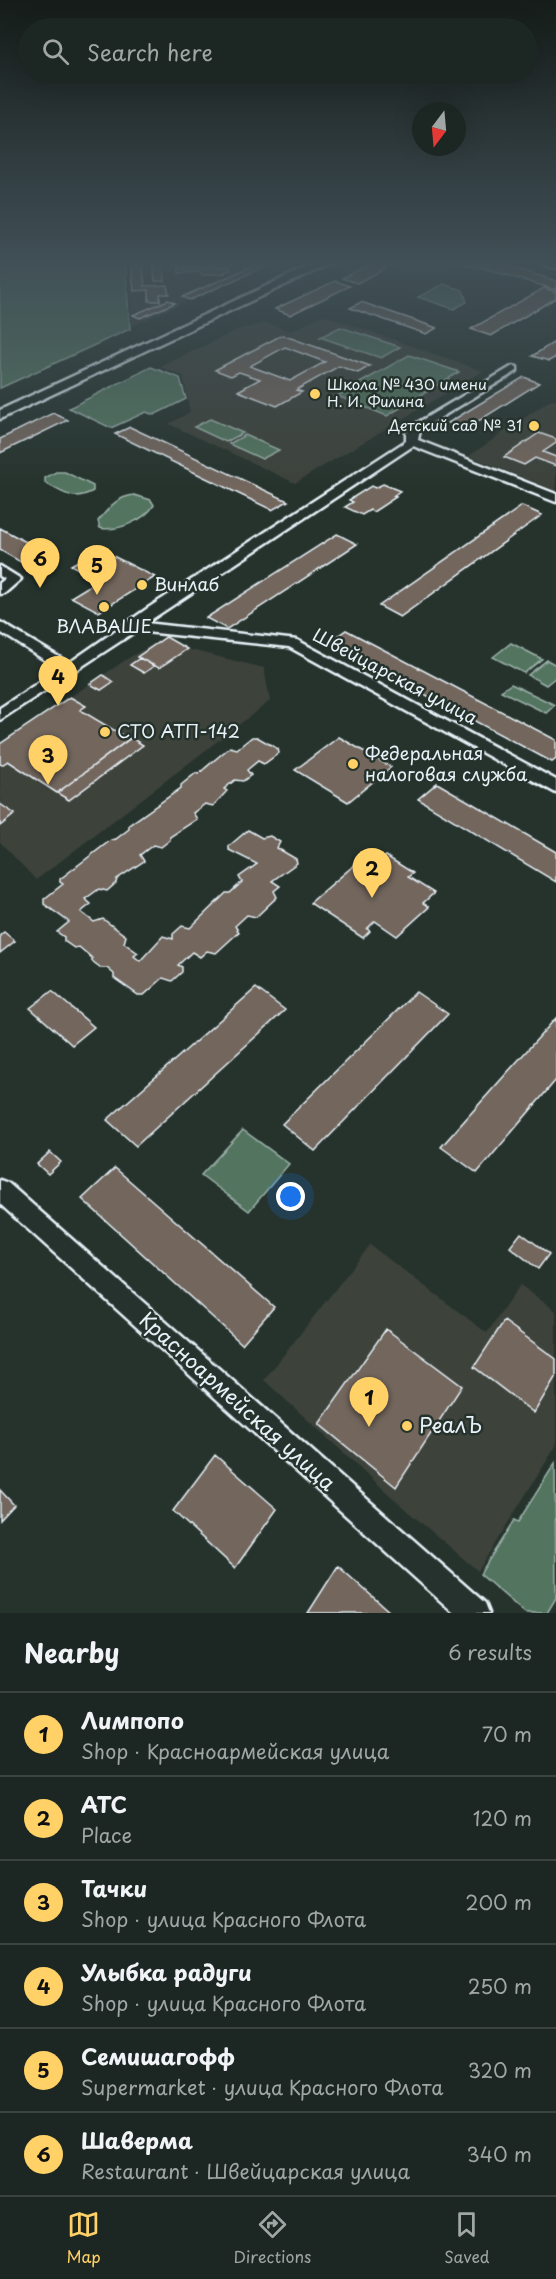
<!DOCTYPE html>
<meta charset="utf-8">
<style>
:root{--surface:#1c2622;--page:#252e2a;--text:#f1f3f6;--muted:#a0a5a5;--line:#3a4340;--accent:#ffd166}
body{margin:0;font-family:"Playpen Sans",sans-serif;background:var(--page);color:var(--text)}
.compass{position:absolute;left:412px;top:102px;width:54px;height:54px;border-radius:50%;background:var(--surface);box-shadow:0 6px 24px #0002;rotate:196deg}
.you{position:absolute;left:291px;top:1197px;width:21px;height:21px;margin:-15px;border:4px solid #fff;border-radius:50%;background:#1a73e8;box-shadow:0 0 0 9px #1a73e833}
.badge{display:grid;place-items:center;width:39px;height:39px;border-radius:50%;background:var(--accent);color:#111;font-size:20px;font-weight:700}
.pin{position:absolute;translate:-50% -50px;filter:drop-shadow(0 2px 3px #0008)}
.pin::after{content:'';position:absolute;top:32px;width:21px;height:18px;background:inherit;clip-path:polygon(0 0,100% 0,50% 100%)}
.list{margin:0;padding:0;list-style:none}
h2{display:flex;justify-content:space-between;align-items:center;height:78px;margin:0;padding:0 24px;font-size:26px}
h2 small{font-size:20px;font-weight:400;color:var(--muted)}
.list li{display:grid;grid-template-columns:39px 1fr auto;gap:18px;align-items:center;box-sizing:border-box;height:84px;padding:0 24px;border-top:2px solid var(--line)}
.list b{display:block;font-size:22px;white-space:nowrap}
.list p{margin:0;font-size:20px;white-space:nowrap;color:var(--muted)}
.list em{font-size:20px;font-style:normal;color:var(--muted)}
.icon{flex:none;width:33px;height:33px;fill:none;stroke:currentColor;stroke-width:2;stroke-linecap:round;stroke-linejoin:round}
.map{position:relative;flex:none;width:556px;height:1613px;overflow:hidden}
.search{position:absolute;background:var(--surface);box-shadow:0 6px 24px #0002;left:18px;right:18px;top:18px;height:66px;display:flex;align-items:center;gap:15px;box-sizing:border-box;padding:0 21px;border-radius:33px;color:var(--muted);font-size:22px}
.sheet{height:582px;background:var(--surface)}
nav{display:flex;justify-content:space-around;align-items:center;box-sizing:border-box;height:84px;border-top:2px solid var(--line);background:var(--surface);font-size:16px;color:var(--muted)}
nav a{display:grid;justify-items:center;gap:3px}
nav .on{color:var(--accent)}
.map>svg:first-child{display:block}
</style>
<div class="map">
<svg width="556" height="1613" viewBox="0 0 556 1613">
<rect width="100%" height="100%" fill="#26332d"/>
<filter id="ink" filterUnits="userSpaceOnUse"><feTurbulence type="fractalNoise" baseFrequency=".0167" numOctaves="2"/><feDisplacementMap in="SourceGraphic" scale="12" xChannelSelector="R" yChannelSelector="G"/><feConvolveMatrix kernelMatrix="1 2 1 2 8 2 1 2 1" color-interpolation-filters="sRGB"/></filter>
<g filter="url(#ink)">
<path fill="#3d423b" d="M128,261H277L132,326Z
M323,315L483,371L295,483L169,424L190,412L183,376L160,367L237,330L266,323L291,331Z
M556,400V491L469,456L549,401Z
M166,637L187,649L264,668L270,701L36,880L0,842V744L130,657Z
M370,1245L487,1333L520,1285L556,1311V1446L478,1571L404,1508L264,1380Z"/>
<path fill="#52745f" stroke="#9db2ac" stroke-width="1.5" d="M0,261H125L130,329L0,388Z
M444,284L463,290L467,302L454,309L418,297Z
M340,327L400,347L381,358L320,337Z
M409,355L459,372L387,416L337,396Z
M151,367L180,378L186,399L154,415L146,412L111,428L69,408Z
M210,419L243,433L226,442L194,427Z
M245,435L279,450L262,459L229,444Z
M56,472H65L93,486V491C72,502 65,493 45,483V478Z
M134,495L151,500L154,505C145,520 117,532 100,528L98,521C109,508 116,497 134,495Z
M511,643L542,659L524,673L493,657Z
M547,660L556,665V677L546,685L528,675Z
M511,684L555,705L546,713L501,691Z
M243,1130L289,1164L249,1211L201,1175Z
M555,1463L556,1598L547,1613H525L480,1574L514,1520L518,1522Z"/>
<path fill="#72665d" stroke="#e8f1f8" stroke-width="1.5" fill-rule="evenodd" d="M131,261H142L145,286L167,285L169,294H160V301H149V290L134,291Z
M153,261H163L165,281H155Z
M174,261H246V262L175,266Z
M264,261H277L190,300L182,297Z
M377,261H400L357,283L342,278Z
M454,261H479L487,264L493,261L556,281V290L477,266L473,267Z
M230,266L231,270L225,271V273L202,275L201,272L179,273V268Z
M335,281L350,286L290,315L275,309Z
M544,288L556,292V298L491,336L471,329Z
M168,300L175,303L140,318L133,315Z
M361,302L437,328L426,334L350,308Z
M282,335L370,366L358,373L339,366L296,390L302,392L277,406L238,391L260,379L239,372L231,376L215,370ZM285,347L325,362L290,381L250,366Z
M556,341V357L549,361L532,356Z
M524,377L539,383L464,430L448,423Z
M53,413L68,420L0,453V439Z
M130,427L288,501L272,510L115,434Z
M539,433L556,439V443L543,452L556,457V466L535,458L524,465L504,457Z
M383,484L400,491L393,496L396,497L373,512L370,510L362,515L345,507L353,502L349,500L371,486L375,488Z
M522,506L542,515L400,617L379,606Z
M0,528L45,552L24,564L0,550Z
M337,534L357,544L227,629L206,618Z
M99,549L155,577L99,612L71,597L99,580L71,565Z
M346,630L556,740V759L552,762L328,643Z
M166,637L187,649L159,668L137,657Z
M140,658L154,666L144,673L130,665Z
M103,675L113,682L101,690L90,684Z
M70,697L86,706L80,710L129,739L57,793L8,761L2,765L0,764V744Z
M252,737H257L278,749L279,753L264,764L258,761L247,770L251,775L243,781L235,780L224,789L227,791L213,806L205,804L193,813L197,819L170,837V840L161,847L153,845L140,855L144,861L117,879L116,883L107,891L99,889L85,899L91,904L81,912L94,922L103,919L126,936L124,943L138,953L134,956L140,961L163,936L173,939V934L182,926L190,928L226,893H230L242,882L239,877L257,864L229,850V846L248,830L262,838L270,836L280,842L277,848L296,859L297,863L272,881L280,886L274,891L277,897L256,917L247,915L235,926L239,932L216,953L207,951L200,957L192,952L178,965L182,967V972L172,981L163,978L144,995H138L114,978V974L107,968H101L92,961V958L79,947L74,948L64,941V937L57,932L69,922L44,904V899L63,884L60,882V879L111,840L116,839L129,829V825L181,788V785L196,773L198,774L230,747L237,749Z
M339,737L391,767L348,802L295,770Z
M131,738L143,745L69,800L57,793Z
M437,783L556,852V882L418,799Z
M0,804L15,814L0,826Z
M386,856L413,873L408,877L434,893L423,903L429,907L397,936L375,921L367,929L370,931L363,938L310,903L359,861L370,869Z
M4,932L15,941L0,953V935Z
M256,988L285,1010L136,1146L107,1120Z
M52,991L94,1027L72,1045L30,1008Z
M416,992L448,1014L315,1151L282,1124Z
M556,1018V1080L477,1173L441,1147Z
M50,1152L61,1162L48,1174L37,1164Z
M115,1168L274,1307L242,1344L82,1199Z
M521,1233L549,1254L538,1269L510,1247Z
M504,1321L556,1359V1376L534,1413L474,1367Z
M386,1329L462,1386L396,1487L319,1424Z
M215,1455L277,1509L235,1568L173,1511Z
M0,1490L14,1505L0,1520Z
M338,1566L391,1613H308Z"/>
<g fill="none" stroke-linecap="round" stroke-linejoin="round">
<g stroke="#e8f1f8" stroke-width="5">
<path id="minor" d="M513,366L517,367V371L420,430L418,440L556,494V502L413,446L146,623L297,640L556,780V793L289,647L136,631L0,720V708L59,669L0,632V622L69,663L148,608L406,441V433L412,426Z
M0,566L21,579L5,593L0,594V583L5,579L0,576Z
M0,1180L8,1183L485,1603L489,1613H454L0,1204Z"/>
</g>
<g stroke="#e8f1f8" stroke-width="5">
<path id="major" d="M320,261H336L0,419V410Z
M537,261H556V268L539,263Z"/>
</g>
<use href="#minor" fill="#26332d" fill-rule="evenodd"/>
<use href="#major" fill="#26332d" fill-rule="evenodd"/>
</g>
</g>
<linearGradient id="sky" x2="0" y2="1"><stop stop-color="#151c19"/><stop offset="0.54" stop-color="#415057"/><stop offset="1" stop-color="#415057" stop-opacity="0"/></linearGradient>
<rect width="556" height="487" fill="url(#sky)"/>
<g fill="#ffd166" stroke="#26332d" stroke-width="2">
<circle cx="315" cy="394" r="6"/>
<circle cx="534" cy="426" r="6"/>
<circle cx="142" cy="585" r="6"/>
<circle cx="104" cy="607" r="6"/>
<circle cx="105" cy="732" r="6"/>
<circle cx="353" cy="764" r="6"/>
<circle cx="407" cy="1426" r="6"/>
</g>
<g text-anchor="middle" stroke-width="5" stroke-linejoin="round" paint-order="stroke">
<g font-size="15" fill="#e8f1f8" stroke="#26332d" text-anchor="start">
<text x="327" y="390">Школа № 430 имени<tspan x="327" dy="17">Н. И. Филина</tspan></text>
<text x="522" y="431" text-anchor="end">Детский сад № 31</text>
</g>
<g font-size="18" fill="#e8f1f8" stroke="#26332d" text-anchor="start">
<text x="154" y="591">Винлаб</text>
<text x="104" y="633" text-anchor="middle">ВЛАВАШЕ</text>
<text x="117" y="738">СТО АТП-142</text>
<text x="365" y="760">Федеральная<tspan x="365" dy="21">налоговая служба</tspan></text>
</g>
<g font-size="18" fill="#e8f1f8" stroke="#26332d">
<text transform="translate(395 677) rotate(28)" y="6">Швейцарская улица</text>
</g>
<g font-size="21" fill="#e8f1f8" stroke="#26332d">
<text transform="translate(237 1402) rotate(42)" y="7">Красноармейская улица</text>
</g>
<g font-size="21" fill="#e8f1f8" stroke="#26332d" text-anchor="start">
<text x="419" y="1433">РеалЪ</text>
</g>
</g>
</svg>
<svg class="compass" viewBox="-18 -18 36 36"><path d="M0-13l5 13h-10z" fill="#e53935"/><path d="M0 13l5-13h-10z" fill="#a0a5a5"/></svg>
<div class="you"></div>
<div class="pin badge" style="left:369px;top:1427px">1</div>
<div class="pin badge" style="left:372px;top:898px">2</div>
<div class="pin badge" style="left:48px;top:785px">3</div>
<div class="pin badge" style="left:58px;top:706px">4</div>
<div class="pin badge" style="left:97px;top:595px">5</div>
<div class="pin badge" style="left:40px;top:588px">6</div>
<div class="search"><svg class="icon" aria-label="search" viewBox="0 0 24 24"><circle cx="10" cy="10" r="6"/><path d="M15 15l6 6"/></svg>Search here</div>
</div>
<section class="sheet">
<h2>Nearby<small>6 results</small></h2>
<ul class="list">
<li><span class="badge">1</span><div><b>Лимпопо</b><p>Shop · Красноармейская улица</p></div><em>70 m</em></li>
<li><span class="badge">2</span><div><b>АТС</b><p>Place</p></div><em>120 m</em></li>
<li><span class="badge">3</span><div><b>Тачки</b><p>Shop · улица Красного Флота</p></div><em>200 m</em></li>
<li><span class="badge">4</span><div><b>Улыбка радуги</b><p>Shop · улица Красного Флота</p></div><em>250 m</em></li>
<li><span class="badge">5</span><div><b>Семишагофф</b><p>Supermarket · улица Красного Флота</p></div><em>320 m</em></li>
<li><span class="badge">6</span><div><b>Шаверма</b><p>Restaurant · Швейцарская улица</p></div><em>340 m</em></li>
</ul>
</section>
<nav>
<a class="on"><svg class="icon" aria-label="map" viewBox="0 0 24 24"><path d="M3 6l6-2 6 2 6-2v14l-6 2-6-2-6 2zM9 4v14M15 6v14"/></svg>Map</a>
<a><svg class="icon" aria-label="directions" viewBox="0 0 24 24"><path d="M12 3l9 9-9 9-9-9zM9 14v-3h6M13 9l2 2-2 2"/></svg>Directions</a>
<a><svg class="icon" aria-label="saved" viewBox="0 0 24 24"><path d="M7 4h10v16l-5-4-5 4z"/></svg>Saved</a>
</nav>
